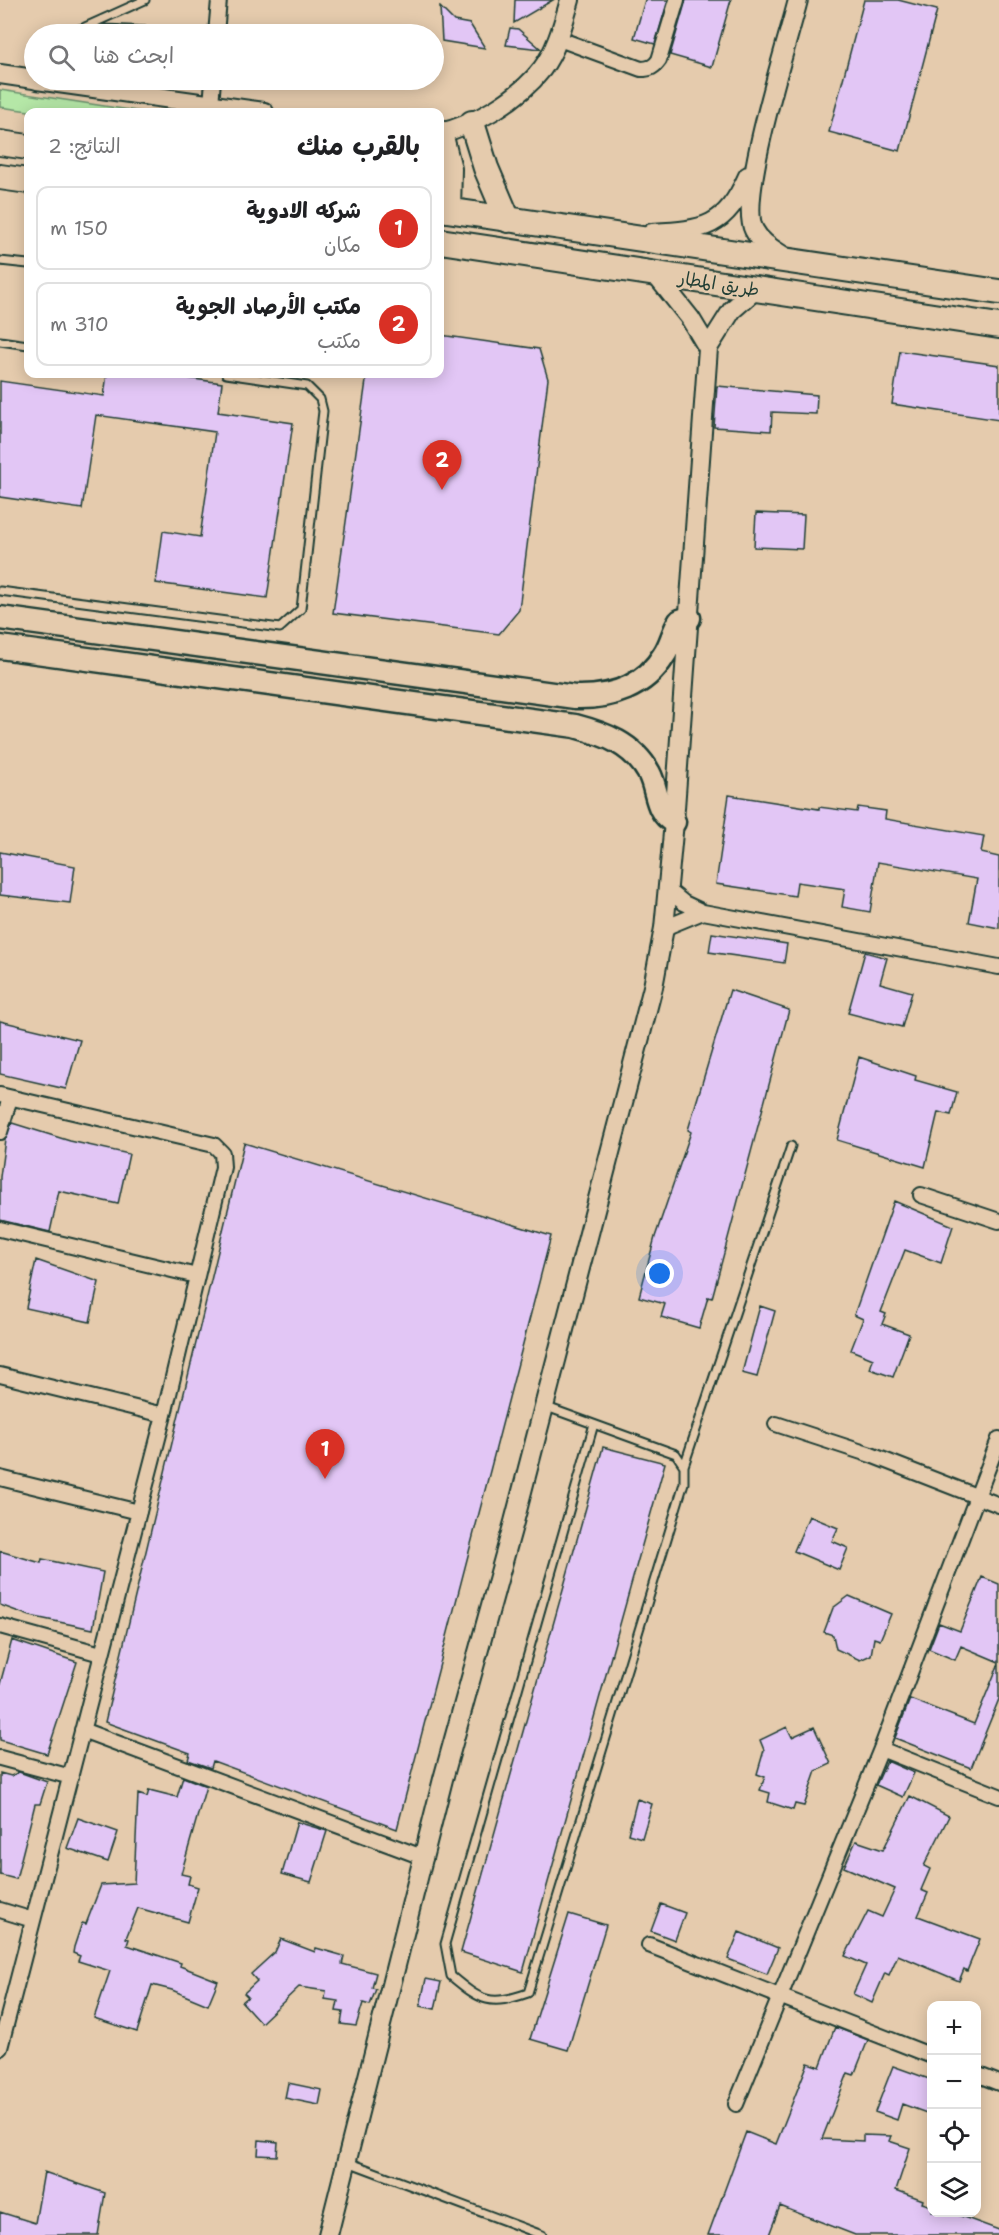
<!DOCTYPE html>
<html lang="ar">
<meta charset="utf-8">
<style>
:root{--surface:#fff;--page:#f2f2f2;--text:#202124;--muted:#757577;--line:#e0e0e0;--accent:#d93025}
body{margin:0;font-family:"Shantell Sans","Playpen Sans Arabic",sans-serif;background:var(--page);color:var(--text);direction:rtl}
.controls{position:absolute;right:18px;bottom:18px;display:grid;overflow:hidden;border-radius:12px;box-shadow:0 3px 15px #0003}
.controls button{width:54px;height:54px;display:grid;place-items:center;padding:0;border:0;border-bottom:2px solid var(--line);background:var(--surface);color:var(--text);font:30px sans-serif}
.you{position:absolute;left:660px;top:1274px;width:21px;height:21px;margin:-15px;border:4px solid #fff;border-radius:50%;background:#1a73e8;box-shadow:0 0 0 9px #1a73e833}
.badge{display:grid;place-items:center;width:39px;height:39px;border-radius:50%;background:var(--accent);color:#fff;font-size:20px;font-weight:700}
.pin{position:absolute;translate:-50% -50px;filter:drop-shadow(0 2px 3px #0008)}
.pin::after{content:'';position:absolute;top:32px;width:21px;height:18px;background:inherit;clip-path:polygon(0 0,100% 0,50% 100%)}
.list{margin:0;padding:0;list-style:none}
h2{display:flex;justify-content:space-between;align-items:center;height:78px;margin:0;padding:0 24px;font-size:26px}
h2 small{font-size:20px;font-weight:400;color:var(--muted)}
.list li{display:grid;grid-template-columns:39px 1fr auto;gap:18px;align-items:center;box-sizing:border-box;height:84px;margin:0 12px 12px;padding:0 12px;border:2px solid var(--line);border-radius:12px}
.list b{display:block;font-size:22px;white-space:nowrap}
.list p{margin:0;font-size:20px;white-space:nowrap;color:var(--muted)}
.list em{font-size:20px;font-style:normal;color:var(--muted)}
.icon{flex:none;width:33px;height:33px;fill:none;stroke:currentColor;stroke-width:2;stroke-linecap:round;stroke-linejoin:round}
.map{position:relative;flex:none;width:999px;height:2235px;overflow:hidden;direction:ltr}
.search{position:absolute;background:var(--surface);box-shadow:0 3px 15px #0003;left:24px;top:24px;width:420px;height:66px;display:flex;align-items:center;gap:15px;box-sizing:border-box;padding:0 21px;border-radius:33px;color:var(--muted);font-size:22px}
.panel{position:absolute;background:var(--surface);box-shadow:0 3px 15px #0003;left:24px;top:108px;width:420px;height:270px;border-radius:12px;direction:rtl}
.map>svg:first-child{display:block}
</style>
<div class="map">
<svg width="999" height="2235" viewBox="0 0 999 2235">
<rect width="100%" height="100%" fill="#e5cbad"/>
<filter id="ink" filterUnits="userSpaceOnUse"><feTurbulence type="fractalNoise" baseFrequency=".0167" numOctaves="2"/><feDisplacementMap in="SourceGraphic" scale="12" xChannelSelector="R" yChannelSelector="G"/><feConvolveMatrix kernelMatrix="1 2 1 2 8 2 1 2 1" color-interpolation-filters="sRGB"/></filter>
<g filter="url(#ink)">
<path fill="#b5e7a7" stroke="#6a926e" stroke-width="1.5" d="M0,90L143,112H36L0,107Z"/>
<path fill="#e2c6f5" stroke="#1f3d34" stroke-width="1.5" d="M515,0H553L514,23Z
M645,0H668L655,44L634,38Z
M686,0H731L712,67L670,55Z
M864,0H898L937,10L900,151L829,132Z
M440,7L454,21L470,24L485,48L442,41Z
M510,28L518,29L541,49L506,45Z
M440,335L539,349L548,379L519,610L499,634L333,613L367,374H440Z
M900,351L999,365V420L892,404Z
M107,374H158L222,383L218,412L293,423L267,598L156,583L163,531L200,537L215,432L96,415L82,509L0,497V381L104,396Z
M717,386L817,395L816,414L772,412L771,431L714,427Z
M756,513L804,515L802,549L754,547Z
M729,795L819,809V807L857,812L858,807L886,811L885,819L984,836L981,853L999,857V928L969,922L977,879L878,862L870,912L842,907L845,889L797,882L795,896L716,884Z
M0,852L75,866L70,903L0,895Z
M712,933L787,944L784,963L709,952Z
M865,952L887,958L880,983L912,992L902,1027L848,1013Z
M730,990L789,1010L712,1298L708,1297L699,1328L661,1317L665,1304L639,1297L655,1237L691,1132L688,1130Z
M0,1021L80,1040L66,1089L0,1074Z
M859,1057L916,1076L915,1080L957,1092L951,1115L938,1112L925,1167L837,1140Z
M12,1123L70,1141L129,1154L118,1204L59,1191L50,1232L0,1220V1177L5,1139Z
M244,1143L551,1236L397,1829L213,1761L211,1768L188,1760L190,1753L105,1722Z
M894,1201L953,1226L941,1263L905,1250L881,1312L886,1314L882,1324L909,1334L893,1377L870,1369L873,1359L851,1350L863,1319L854,1315Z
M36,1260L99,1282L90,1322L26,1308Z
M760,1306L775,1311L757,1377L742,1373Z
M603,1447L665,1463L523,1972L461,1952Z
M809,1516L838,1528L832,1541L848,1548L839,1570L794,1551Z
M0,1551L41,1563L42,1559L103,1572L93,1629L30,1616L0,1605Z
M982,1577L999,1584V1662L961,1646L955,1660L929,1649L939,1623L960,1631Z
M849,1596L891,1614L880,1640L874,1638L871,1655L860,1660L836,1649L833,1635L824,1632L833,1608Z
M12,1640L77,1662L47,1754L0,1740V1684Z
M999,1663V1699L971,1768L895,1738L910,1699L974,1724Z
M787,1727L792,1737L814,1727L831,1764L816,1771L804,1806L795,1804L793,1810L768,1802L770,1793L760,1790L765,1777L757,1774L764,1750L760,1740Z
M887,1761L914,1773L903,1797L876,1785Z
M19,1772L47,1782L40,1804H35L16,1879L0,1875V1773L11,1776Z
M183,1777L206,1786L181,1874L190,1876L188,1884L198,1887L188,1922L138,1908L126,1938L129,1939L127,1945L181,1963L180,1966L218,1981L208,2005L172,1990L152,1985L137,2032L94,2018L110,1971L78,1961L80,1956L73,1953L74,1947L82,1923L86,1924L101,1885L134,1883L138,1794L147,1797L149,1790L177,1797Z
M910,1796L949,1816L924,1866L930,1869L921,1890L928,1893L918,1916L980,1939L967,1971L964,1969L959,1981L898,1955L889,1975L885,1973L872,2003L853,1994L866,1965L845,1956L868,1911L882,1917L895,1889L844,1867L856,1841L883,1850Z
M637,1799L652,1804L642,1838L628,1834Z
M78,1818L118,1832L108,1862L67,1848Z
M297,1822L327,1831L311,1882L282,1874Z
M661,1904L685,1913L675,1940L651,1931Z
M569,1914L606,1925L568,2050L530,2039Z
M739,1932L778,1948L767,1974L728,1959Z
M281,1939L315,1952L316,1948L344,1956L342,1964L376,1973L372,1988L376,1989L370,2005L363,2003L356,2026L341,2024L343,2012L336,2011L338,2001L325,1999L326,1991L299,1987L261,2023L242,2002L248,1997L244,1993L257,1981L251,1974L275,1952Z
M426,1979L441,1982L435,2009L420,2006Z
M835,2027L868,2040L854,2075L848,2073L822,2139L863,2141V2135L891,2136L889,2141L910,2148L896,2190L923,2200L922,2203L932,2206V2212H950L999,2230V2235H855L780,2206L769,2235H708L746,2132L776,2144L808,2063L820,2067Z
M893,2066L932,2080V2115L902,2104L897,2120L875,2112Z
M288,2083L322,2090L319,2105L285,2098Z
M259,2140L278,2142L277,2156L258,2155Z
M44,2172L105,2193L98,2235H0V2212L35,2223Z"/>
<g fill="none" stroke-linecap="round" stroke-linejoin="round">
<g stroke="#1f3d34" stroke-width="11">
<path id="service" d="M85,27L145,0
M62,34L83,28L216,34
M0,261L28,264
M0,341L28,345
M0,591L280,628L301,609L323,411L320,399L307,386L226,374
M544,1406L676,1454L684,1466V1483L528,1993C490,2006 482,2002 451,1976L445,1944L594,1424
M684,1466L791,1146
M348,2162L542,2235"/>
</g>
<g stroke="#1f3d34" stroke-width="18">
<path id="minor" d="M216,34L219,0
M559,39L641,69C650,69 654,67 659,60L677,0
M211,105L213,80
M668,890L684,903L703,912L999,967
M664,928L703,912
M0,1095L214,1145L222,1153L223,1167L164,1415
M0,1132L10,1098
M921,1195L999,1221
M0,1229L197,1276
M0,1375L164,1415L0,2048
M776,1424L871,1455L999,1505
M0,1478L139,1512
M0,1626L101,1654
M82,1730L425,1858
M881,1749L999,1796
M0,1758L71,1777
M0,1910L33,1920
M649,1945L932,2056
M976,2074L999,2083
M736,2104L881,1749L999,1439"/>
</g>
<g stroke="#1f3d34" stroke-width="22">
<path id="tertiary" d="M0,74L34,79
M37,80L264,112
M440,133C475,125 519,99 542,69C557,49 563,24 570,0
M652,233C705,230 725,228 748,176
M789,260C777,251 761,244 754,230C737,198 788,41 798,0
M655,274L690,318L708,348
M328,2235L443,1779L514,1522L653,987L664,928L674,822L708,348L732,310L756,289"/>
</g>
<g stroke="#1f3d34" stroke-width="27">
<path id="primary" d="M0,618L575,697C611,698 645,687 664,655C671,645 673,632 680,621L689,618
M0,647L575,726C605,734 633,744 649,773C658,790 655,812 674,822"/>
</g>
<g stroke="#1f3d34" stroke-width="28">
<path id="trunk" d="M472,123L486,168L508,220
M440,133L449,169L448,210
M0,143L28,147
M0,177L28,181
M440,209L999,292
M440,241L999,326"/>
</g>
<use href="#service" stroke="#e5cbad" stroke-width="7"/>
<use href="#minor" stroke="#e5cbad" stroke-width="14"/>
<use href="#tertiary" stroke="#e5cbad" stroke-width="18"/>
<use href="#primary" stroke="#e5cbad" stroke-width="22"/>
<use href="#trunk" stroke="#e5cbad" stroke-width="24"/>
</g>
</g>
<g text-anchor="middle" stroke-width="5" stroke-linejoin="round" paint-order="stroke">
<g font-size="18" fill="#1f3d34" stroke="#e5cbad">
<text transform="translate(719 284) rotate(9)" y="6">طريق المطار</text>
</g>
</g>
</svg>
<div class="controls">
<button>+</button>
<button>−</button>
<button><svg class="icon" aria-label="locate" viewBox="0 0 24 24"><circle cx="12" cy="12" r="6"/><path d="M12 2v4M12 18v4M2 12h4M18 12h4"/></svg></button>
<button><svg class="icon" aria-label="layers" viewBox="0 0 24 24"><path d="M12 4l9 5-9 5-9-5zM3 14l9 5 9-5"/></svg></button>
</div>
<div class="you"></div>
<div class="pin badge" style="left:325px;top:1479px">1</div>
<div class="pin badge" style="left:442px;top:490px">2</div>
<div class="search"><svg class="icon" aria-label="search" viewBox="0 0 24 24"><circle cx="10" cy="10" r="6"/><path d="M15 15l6 6"/></svg>ابحث هنا</div>
<section class="panel">
<h2>بالقرب منك<small>النتائج: 2</small></h2>
<ul class="list">
<li><span class="badge">1</span><div><b>شركه الادوية</b><p>مكان</p></div><em>150 m</em></li>
<li><span class="badge">2</span><div><b>مكتب الأرصاد الجوية</b><p>مكتب</p></div><em>310 m</em></li>
</ul>
</section>
</div>
